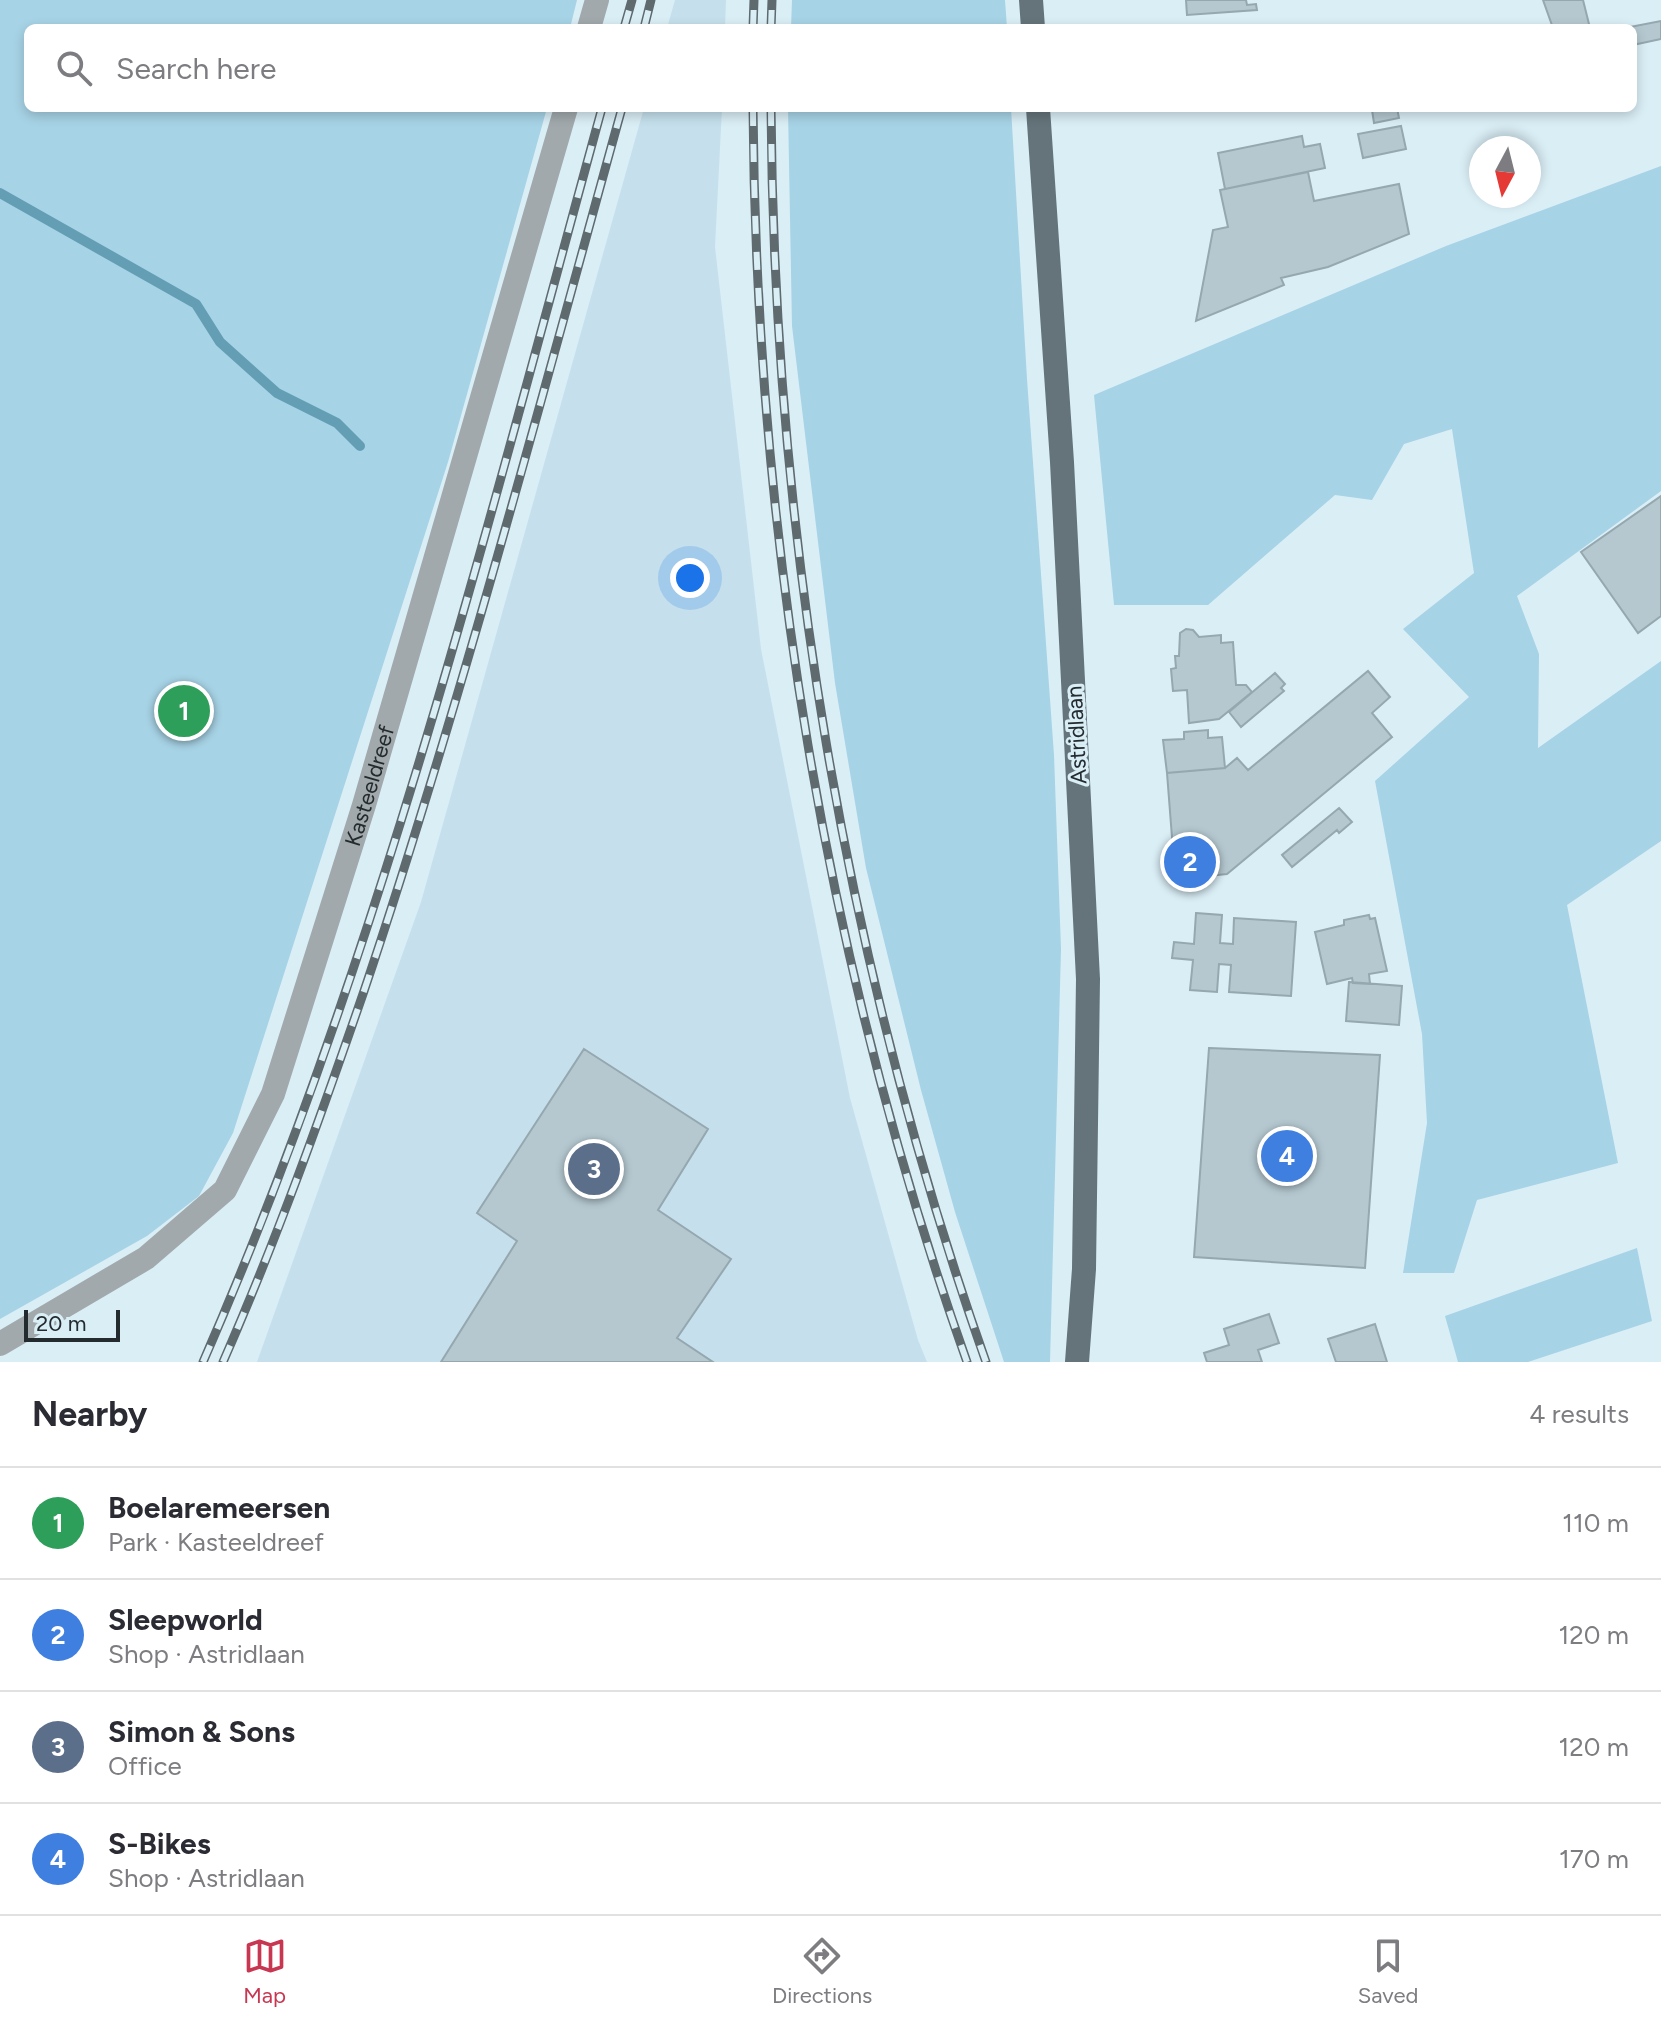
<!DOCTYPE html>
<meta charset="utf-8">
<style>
:root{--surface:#fff;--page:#f2f2f3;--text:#2b2b33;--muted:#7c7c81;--line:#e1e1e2;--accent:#c83751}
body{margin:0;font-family:Figtree,sans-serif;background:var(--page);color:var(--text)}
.compass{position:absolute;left:1469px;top:136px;width:72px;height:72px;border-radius:50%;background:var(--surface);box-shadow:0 4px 12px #0003;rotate:187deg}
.scale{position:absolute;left:24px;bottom:20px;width:96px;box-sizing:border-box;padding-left:8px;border:4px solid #232b2e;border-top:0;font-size:22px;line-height:28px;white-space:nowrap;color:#232b2e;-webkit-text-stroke:6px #daeef6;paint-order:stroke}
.you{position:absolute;left:690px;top:578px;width:28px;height:28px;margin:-20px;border:6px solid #fff;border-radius:50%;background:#1a73e8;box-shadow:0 0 0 12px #1a73e833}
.badge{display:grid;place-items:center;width:52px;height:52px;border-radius:50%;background:var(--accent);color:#fff;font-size:26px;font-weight:700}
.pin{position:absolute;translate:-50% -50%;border:4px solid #fff;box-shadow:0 2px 8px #0006}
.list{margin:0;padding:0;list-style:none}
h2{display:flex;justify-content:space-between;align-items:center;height:104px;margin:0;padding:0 32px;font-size:34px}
h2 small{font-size:26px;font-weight:400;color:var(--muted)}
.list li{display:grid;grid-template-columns:52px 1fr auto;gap:24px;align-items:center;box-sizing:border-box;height:112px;padding:0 32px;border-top:2px solid var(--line)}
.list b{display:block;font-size:30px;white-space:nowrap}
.list p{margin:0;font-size:26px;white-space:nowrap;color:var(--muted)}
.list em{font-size:26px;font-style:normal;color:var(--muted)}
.icon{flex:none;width:44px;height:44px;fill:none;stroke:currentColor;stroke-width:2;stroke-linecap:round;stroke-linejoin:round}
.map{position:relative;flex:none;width:1661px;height:1362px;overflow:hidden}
.search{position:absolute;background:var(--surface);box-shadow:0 4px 12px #0003;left:24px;right:24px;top:24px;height:88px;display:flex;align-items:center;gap:20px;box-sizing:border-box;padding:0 28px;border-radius:12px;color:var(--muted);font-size:30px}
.sheet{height:552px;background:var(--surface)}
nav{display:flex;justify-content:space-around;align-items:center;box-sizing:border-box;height:112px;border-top:2px solid var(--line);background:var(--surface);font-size:22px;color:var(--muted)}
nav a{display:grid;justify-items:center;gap:4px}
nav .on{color:var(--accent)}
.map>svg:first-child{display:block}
</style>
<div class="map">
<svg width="1661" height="1362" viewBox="0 0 1661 1362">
<rect width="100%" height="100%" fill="#daeef6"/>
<path fill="#c5e0ec" d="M675,0H726L725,28H667Z
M644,108H722L715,247L761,649L850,1098L918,1340L927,1362H257L421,902Z"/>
<path fill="#a7d3e6" d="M0,0H577L570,28H28V108H547L448,462L233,1133L199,1196L147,1236L0,1319Z
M792,0H1005L1007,28H791Z
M788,108H1011L1027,379L1054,755L1061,949L1050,1362H1004L955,1212L921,1090L866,868L835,683L792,326Z
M1661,166V491L1517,596L1539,654L1538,748L1661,661V841L1567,905L1618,1163L1477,1200L1454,1273H1403L1427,1123L1422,1034L1375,781L1469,697L1403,629L1474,573L1452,429L1404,444L1372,500L1335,495L1208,605H1114L1094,395L1446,246Z
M1637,1248L1652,1321L1528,1362H1458L1445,1316Z"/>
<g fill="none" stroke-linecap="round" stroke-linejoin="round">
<path stroke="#639eb5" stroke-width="10" d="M0,193L196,304L220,342L277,393L337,423L360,446"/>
</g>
<path fill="#b5c8d0" stroke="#95a7af" stroke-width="2" d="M1186,0H1246L1247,5L1256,4L1257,10L1187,15Z
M1543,0H1583L1590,28H1553Z
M1661,21V39L1633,45V28L1630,27Z
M1383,108H1397L1399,118L1374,123L1372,110Z
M1401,126L1406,149L1363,158L1358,134Z
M1302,136L1304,147L1320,144L1325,168L1225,189L1218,153Z
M1308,172L1314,201L1399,184L1409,234L1328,267L1281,278L1284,285L1196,321L1213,230L1228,227L1220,190Z
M1661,496V616L1638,633L1581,552Z
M1186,629L1193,630L1199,637L1221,635V643L1233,642L1236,685H1246L1252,692L1219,719L1189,723L1187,690L1173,691L1171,669L1176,668L1175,656H1179L1180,633Z
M1368,671L1390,697L1372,713L1392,737L1227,874L1189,878L1174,863L1167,773L1225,768L1237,758L1248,770Z
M1275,673L1285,684L1281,688L1284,691L1241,727L1229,712Z
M1208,730V738L1222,737L1225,768L1167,773L1163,740L1184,739V732Z
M1339,808L1352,822L1339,833L1337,830L1292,867L1282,855Z
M1196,913L1222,915L1220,943L1233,944L1234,918L1296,922L1291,996L1229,992L1231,965L1219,964L1217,992L1190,990L1193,960L1172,958L1174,942L1194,944Z
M1369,915L1370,919L1375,918L1387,971L1369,974L1370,984L1353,983L1352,978L1327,984L1315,932L1344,925V920Z
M1349,982L1402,986L1399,1025L1346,1021Z
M1209,1048L1380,1055L1365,1268L1194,1257Z
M584,1049L708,1129L658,1210L731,1259L677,1338L713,1362H441L517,1241L477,1213Z
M1269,1314L1279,1343L1258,1350L1262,1362H1207L1204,1353L1229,1345L1224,1329Z
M1375,1324L1387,1362H1336L1328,1339Z"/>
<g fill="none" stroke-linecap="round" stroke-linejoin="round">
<g stroke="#a1a9ad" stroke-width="24">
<path d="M589,28L597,0"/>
<path id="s1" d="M0,1344L146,1258L225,1190L273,1094L364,805L566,108"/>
</g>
<path stroke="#65747a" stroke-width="24" d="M1031,0L1033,28
M1038,108L1062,462L1088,979L1084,1269L1077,1362"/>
<g stroke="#5e6a6e" stroke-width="9">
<path id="rail" d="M624,28L632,0
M644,28L651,0
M753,28L754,0
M771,28L772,0
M753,108C756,533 825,962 967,1362
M771,108C774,533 844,961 986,1362
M203,1362C379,960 486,530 602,108
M223,1362C276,1241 321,1116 364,991C462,700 540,403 622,108"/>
</g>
<use href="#rail" stroke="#daeef6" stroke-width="6" stroke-dasharray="18" stroke-linecap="butt"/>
</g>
<g text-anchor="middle" stroke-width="6" stroke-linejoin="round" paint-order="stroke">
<g font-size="22" fill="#232b2e" stroke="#daeef6">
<text transform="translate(1076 735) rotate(-93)" y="8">Astridlaan</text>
<text dy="8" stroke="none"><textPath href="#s1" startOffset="704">Kasteeldreef</textPath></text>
</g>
</g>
</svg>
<svg class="compass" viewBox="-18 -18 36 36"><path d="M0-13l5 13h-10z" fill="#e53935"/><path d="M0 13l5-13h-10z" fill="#7c7c81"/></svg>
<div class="scale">20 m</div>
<div class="you"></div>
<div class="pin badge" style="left:184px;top:711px;background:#2e9e5b">1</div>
<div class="pin badge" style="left:1190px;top:862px;background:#3f7fe0">2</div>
<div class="pin badge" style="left:594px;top:1169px;background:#5c6f8a">3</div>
<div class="pin badge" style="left:1287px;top:1156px;background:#3f7fe0">4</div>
<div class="search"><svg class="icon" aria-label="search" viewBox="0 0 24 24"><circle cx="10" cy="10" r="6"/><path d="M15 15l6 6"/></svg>Search here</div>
</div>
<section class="sheet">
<h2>Nearby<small>4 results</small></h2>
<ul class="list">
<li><span class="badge" style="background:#2e9e5b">1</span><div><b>Boelaremeersen</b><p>Park · Kasteeldreef</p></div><em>110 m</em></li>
<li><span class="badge" style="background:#3f7fe0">2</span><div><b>Sleepworld</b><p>Shop · Astridlaan</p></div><em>120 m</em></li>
<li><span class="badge" style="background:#5c6f8a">3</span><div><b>Simon &amp; Sons</b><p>Office</p></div><em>120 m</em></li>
<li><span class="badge" style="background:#3f7fe0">4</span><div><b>S-Bikes</b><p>Shop · Astridlaan</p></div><em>170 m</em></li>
</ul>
</section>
<nav>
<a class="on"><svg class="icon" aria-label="map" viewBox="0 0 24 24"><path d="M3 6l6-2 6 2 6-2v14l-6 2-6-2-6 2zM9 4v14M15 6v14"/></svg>Map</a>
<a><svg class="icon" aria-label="directions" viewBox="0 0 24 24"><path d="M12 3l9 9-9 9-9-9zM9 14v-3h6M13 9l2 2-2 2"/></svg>Directions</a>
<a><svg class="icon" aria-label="saved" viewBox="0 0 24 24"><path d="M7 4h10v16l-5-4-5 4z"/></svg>Saved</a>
</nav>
